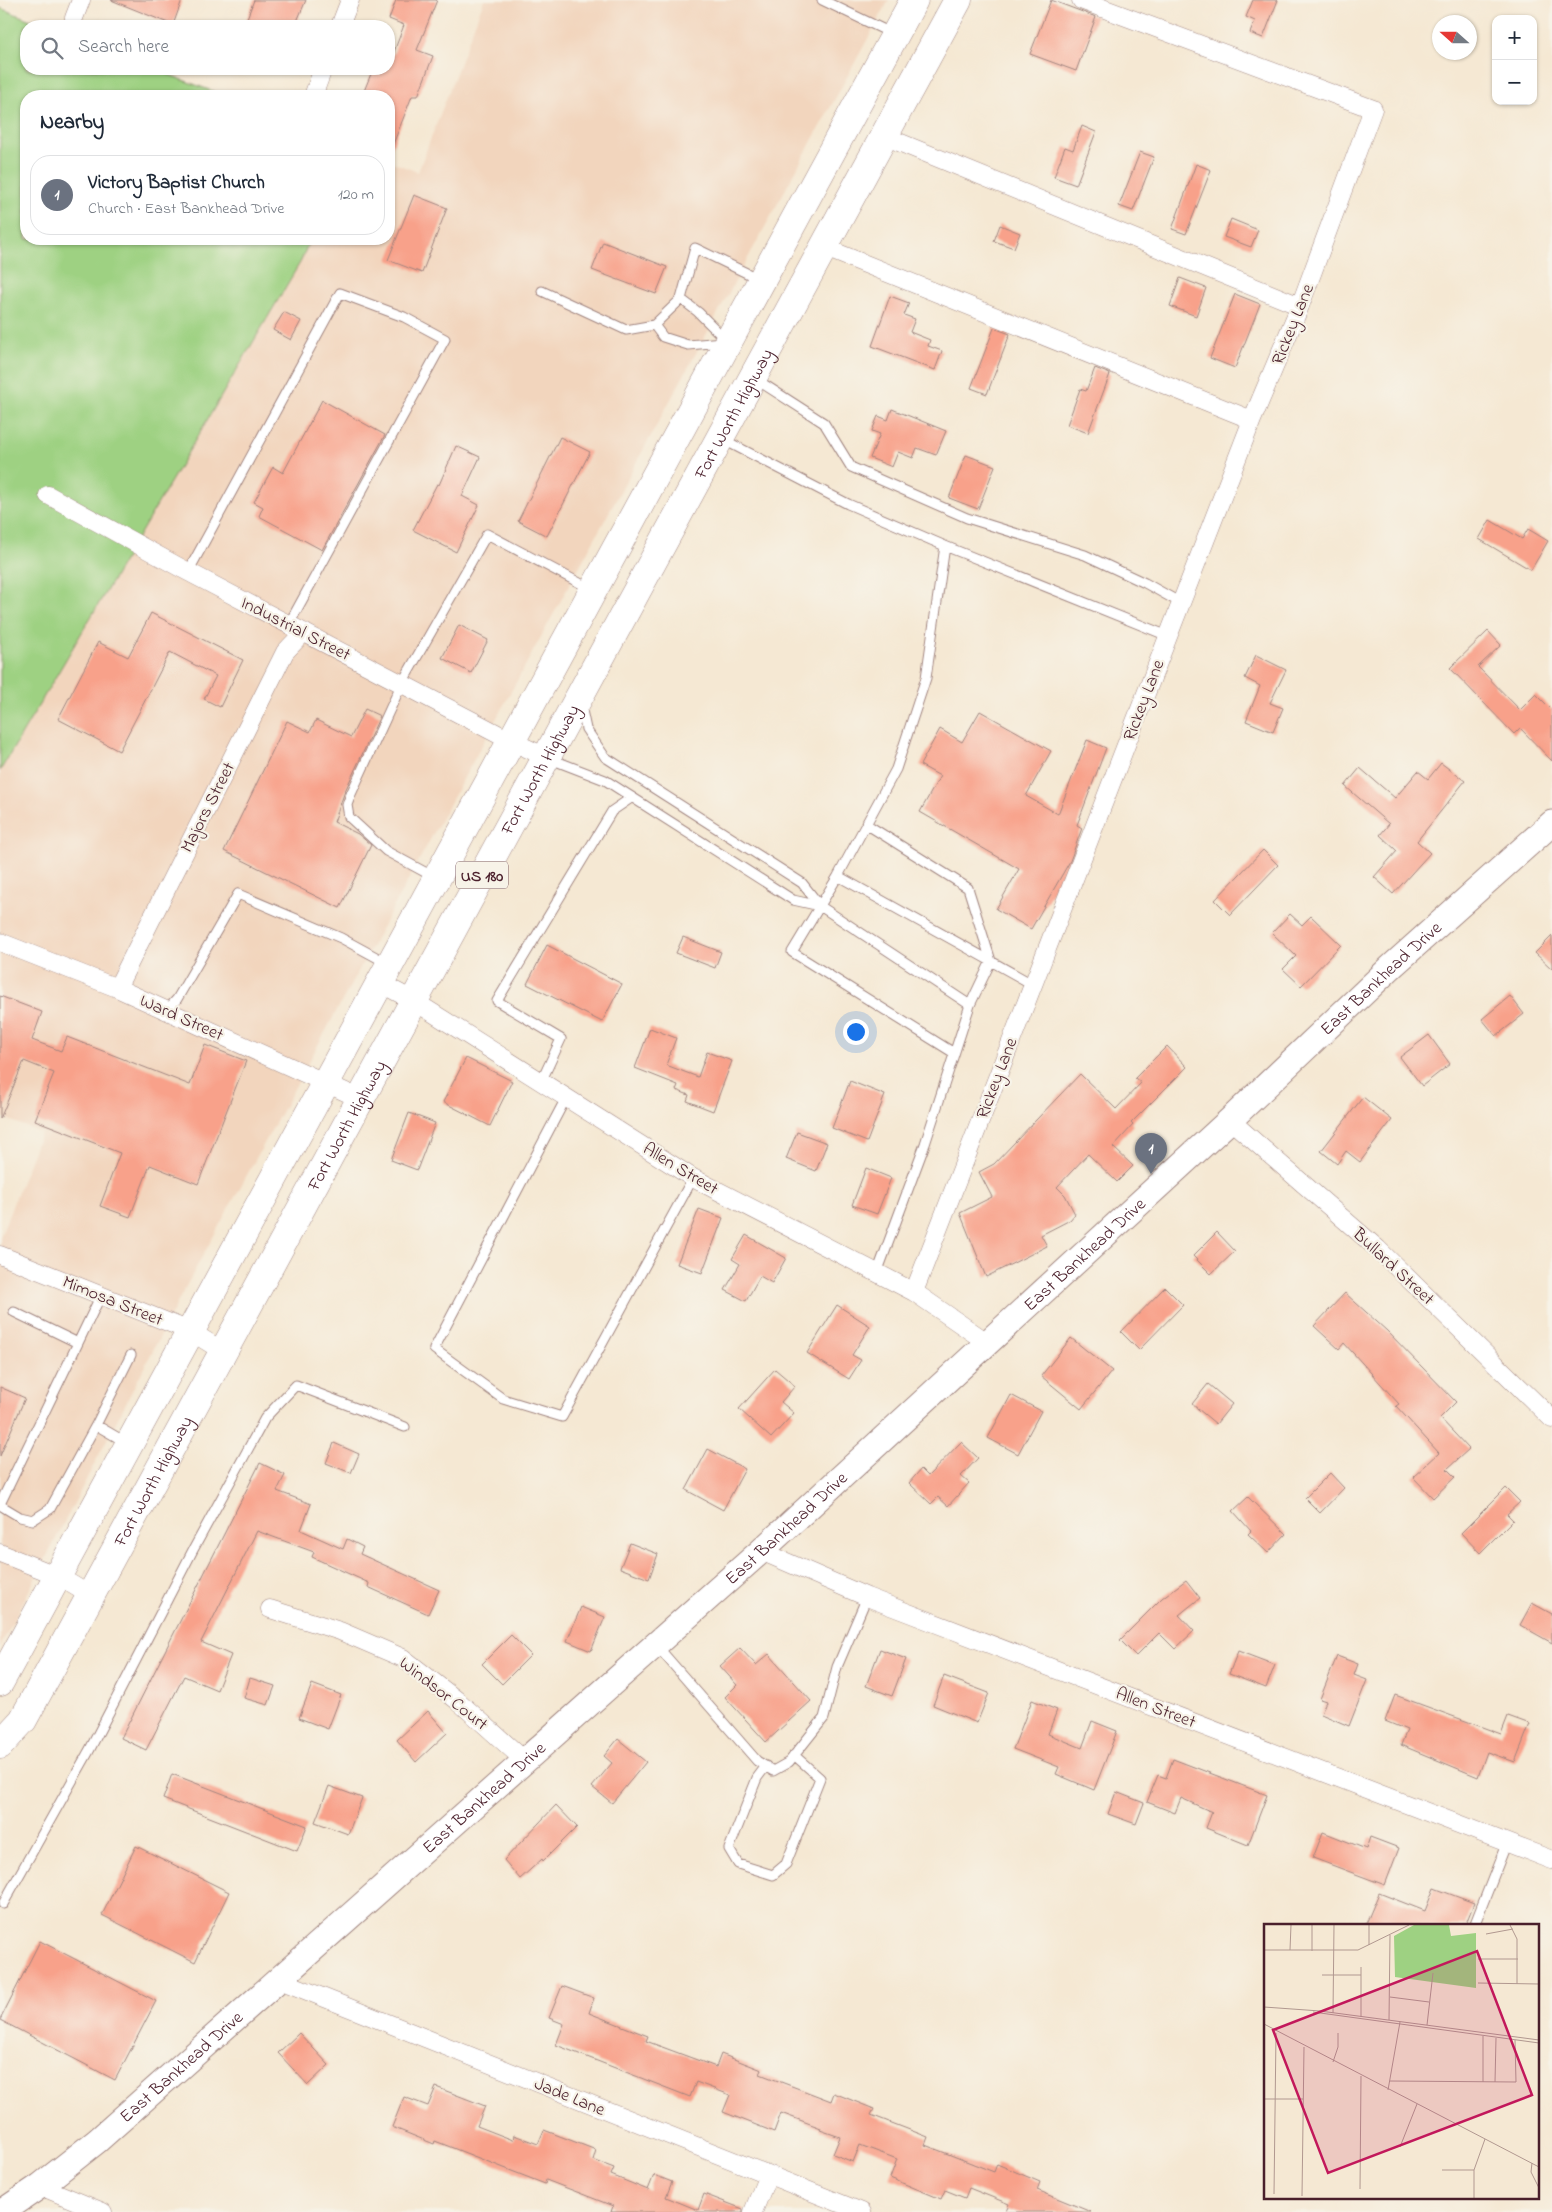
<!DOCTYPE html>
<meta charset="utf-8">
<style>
:root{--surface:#fff;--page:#f6f6f7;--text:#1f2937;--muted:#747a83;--line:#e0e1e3;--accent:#c8321e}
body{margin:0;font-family:"Indie Flower",sans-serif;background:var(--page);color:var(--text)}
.controls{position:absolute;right:15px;top:15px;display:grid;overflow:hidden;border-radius:10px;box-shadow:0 1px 4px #0004}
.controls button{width:45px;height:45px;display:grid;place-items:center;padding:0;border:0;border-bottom:1px solid var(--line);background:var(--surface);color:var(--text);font:25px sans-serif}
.compass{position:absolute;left:1432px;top:15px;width:45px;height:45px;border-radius:50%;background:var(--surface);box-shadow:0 1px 4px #0004;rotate:291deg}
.you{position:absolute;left:855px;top:1031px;width:18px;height:18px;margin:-12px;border:4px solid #fff;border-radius:50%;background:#1a73e8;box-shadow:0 0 0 8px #1a73e833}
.badge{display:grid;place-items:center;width:32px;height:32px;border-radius:50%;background:var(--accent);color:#fff;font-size:16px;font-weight:700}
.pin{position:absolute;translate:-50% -41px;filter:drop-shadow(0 1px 2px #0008)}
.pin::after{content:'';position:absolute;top:26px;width:18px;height:15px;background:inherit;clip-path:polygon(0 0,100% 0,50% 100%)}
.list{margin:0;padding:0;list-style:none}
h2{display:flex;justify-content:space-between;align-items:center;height:65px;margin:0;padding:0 20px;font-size:21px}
h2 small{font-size:16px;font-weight:400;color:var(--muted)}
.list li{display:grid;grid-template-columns:32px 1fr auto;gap:15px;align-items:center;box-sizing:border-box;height:80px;margin:0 10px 10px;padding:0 10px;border:1px solid var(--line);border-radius:20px}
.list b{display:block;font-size:19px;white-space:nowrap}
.list p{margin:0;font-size:16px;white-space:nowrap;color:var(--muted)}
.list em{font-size:16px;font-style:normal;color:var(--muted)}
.icon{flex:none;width:28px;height:28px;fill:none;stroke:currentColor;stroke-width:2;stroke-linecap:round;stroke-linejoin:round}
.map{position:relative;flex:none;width:1552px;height:2212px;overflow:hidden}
.search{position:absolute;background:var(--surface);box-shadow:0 1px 4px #0004;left:20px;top:20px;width:375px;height:55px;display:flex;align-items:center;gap:12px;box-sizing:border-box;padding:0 18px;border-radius:20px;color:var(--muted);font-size:19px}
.panel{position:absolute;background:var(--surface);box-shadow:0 1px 4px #0004;left:20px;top:90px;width:375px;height:155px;border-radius:20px}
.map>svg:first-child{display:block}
</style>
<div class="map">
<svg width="1552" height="2212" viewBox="0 0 1552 2212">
<rect width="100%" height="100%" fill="#f7f3e8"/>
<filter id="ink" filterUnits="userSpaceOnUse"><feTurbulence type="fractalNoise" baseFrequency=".02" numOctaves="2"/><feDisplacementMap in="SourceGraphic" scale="10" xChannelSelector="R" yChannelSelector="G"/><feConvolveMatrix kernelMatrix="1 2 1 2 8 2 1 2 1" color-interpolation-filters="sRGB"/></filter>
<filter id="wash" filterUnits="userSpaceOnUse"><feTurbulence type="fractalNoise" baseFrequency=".0096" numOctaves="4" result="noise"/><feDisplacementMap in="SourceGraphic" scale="20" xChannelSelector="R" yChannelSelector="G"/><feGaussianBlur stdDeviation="1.12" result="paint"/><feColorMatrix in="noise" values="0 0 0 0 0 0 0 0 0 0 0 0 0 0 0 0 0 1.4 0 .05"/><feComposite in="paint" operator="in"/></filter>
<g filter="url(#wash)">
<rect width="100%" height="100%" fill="#f5e8d3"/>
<path fill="#f2d5bd" d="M484,0H889L183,1292L0,1647V1237L41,1133L0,1116V771L301,261L310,239H389V161L418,172Z"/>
<path fill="#9ed182" stroke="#747856" d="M0,8L46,26H26V69H154L225,96H26V239H310L301,261L0,771Z"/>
<g id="blocks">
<path fill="#f8a18a" d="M111,0H182L173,25Z
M254,0H306L295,26H244Z
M396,0H437L417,50L433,56L418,96H412L390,152L389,96H362L373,69H389V55L392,57L404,25L389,19Z
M1051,0L1096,17L1076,71L1030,54Z
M1253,0H1278L1263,38L1250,33L1255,21L1246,17Z
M1082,126L1096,132L1076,185L1054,177L1065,147L1073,150Z
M1140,152L1154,157L1133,211L1119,206Z
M1196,164L1211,170L1186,234L1172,229Z
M414,195L447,208L422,273L388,260Z
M1231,219L1258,230L1251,247L1224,237Z
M1000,225L1020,233L1014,248L994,241Z
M603,242L667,267L656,294L592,270Z
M1180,278L1206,288L1196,316L1170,306Z
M1235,294L1260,304L1235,368L1210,358Z
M890,296L909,303L904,315L915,319L910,332L930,340L928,346L942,351L935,370L872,346Z
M284,312L301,321L291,340L273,330Z
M994,328L1010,334L987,394L971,388Z
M1095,368L1110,374L1088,433L1067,425L1080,389L1086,391Z
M322,400L385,435L322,550L259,516L263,507L254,502L273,467L283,473Z
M892,409L946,431L936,455L917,448L913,458L898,452L892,467L870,458L880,434L872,431L878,416L888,420Z
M560,437L590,452L547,536L518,521Z
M456,446L480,457L462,496L479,505L456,552L413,530L437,484L439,485Z
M966,455L995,466L978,509L949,498Z
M1490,520L1522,539L1528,529L1548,541L1531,570L1479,539Z
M151,613L243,660L220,707L204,699L216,676L170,652L119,751L58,719L98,642L128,657Z
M459,625L488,640L471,673L442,658Z
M1488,631L1501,645L1478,667L1520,710L1536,694L1552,710V761L1520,728L1514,734L1450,668Z
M1256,655L1286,670L1270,703L1283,708L1273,732L1246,721L1260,686L1245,678Z
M365,709L380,716L345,791L334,822L358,834L371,845L340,908L224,851L287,721L310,732L316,720L351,737Z
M980,711L1051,751L1026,796L1058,814L1087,740L1106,748L1077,825L1082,828L1070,861L1031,929L996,909L1019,869L920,812L940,776L920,765L940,729L962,742Z
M1441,763L1465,781L1417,841L1430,853L1393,894L1374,877L1397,851L1380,835L1389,824L1345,786L1360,768L1395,798L1418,771L1428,779Z
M1263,850L1278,865L1230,915L1215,900Z
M1290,914L1302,925L1311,916L1341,945L1301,986L1283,969L1296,956L1272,933Z
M1552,936V969L1535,953Z
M683,937L721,952L715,968L676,953Z
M547,945L622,984L602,1022L527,984Z
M0,996L42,1012L32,1040L61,1051L67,1037L190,1085L205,1045L246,1061L198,1184L150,1165L130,1217L100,1206L120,1153L35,1120L54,1073L24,1061L0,1119Z
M1510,996L1524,1014L1496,1036L1482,1019Z
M650,1028L676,1038L666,1065L698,1077L707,1052L732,1061L713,1111L687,1101L689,1095L676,1090L678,1085L635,1068Z
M1429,1035L1450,1064L1422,1086L1400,1057Z
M1167,1046L1187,1067L1131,1123L1133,1125L1113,1147L1133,1166L1117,1182L1088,1154L1057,1187L1065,1195L1075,1214L1070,1220L1041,1235L1047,1246L986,1277L960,1213L992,1197L979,1172L994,1164L1080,1074L1116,1109L1141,1083L1135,1078Z
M466,1058L512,1081L490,1126L443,1102Z
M850,1081L885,1095L867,1142L832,1128Z
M1363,1097L1392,1120L1360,1162L1346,1151L1337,1164L1321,1151Z
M409,1113L435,1123L417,1170L391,1160Z
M797,1132L827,1143L816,1171L786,1159Z
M866,1168L891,1178L877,1214L852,1205Z
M699,1209L723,1218L702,1273L677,1264Z
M1217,1232L1235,1251L1211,1274L1193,1256Z
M746,1235L786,1258L772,1283L760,1276L746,1301L725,1290L740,1264L732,1259Z
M1165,1287L1183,1305L1139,1350L1121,1332Z
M1345,1293L1387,1331L1456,1402L1440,1418L1469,1449L1447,1469L1455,1477L1433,1498L1413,1477L1439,1453L1396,1406L1399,1404L1344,1343L1339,1349L1314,1326Z
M837,1305L870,1326L852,1355L861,1360L849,1379L807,1353Z
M1071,1338L1112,1371L1081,1409L1041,1376Z
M775,1369L795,1386L781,1402L794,1413L771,1438L739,1409Z
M1208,1384L1232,1404L1216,1424L1192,1404Z
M0,1387L25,1398L0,1456Z
M1011,1395L1041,1411L1018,1454L988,1438Z
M961,1442L978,1458L961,1476L969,1483L948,1506L938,1497L931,1504L909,1483L921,1469L928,1476Z
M334,1443L359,1454L351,1473L326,1463Z
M708,1449L745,1469L723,1510L686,1490Z
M260,1463L285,1475L277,1491L311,1504L301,1530L343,1549L347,1539L363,1547L360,1554L439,1590L428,1614L368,1587L369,1583L312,1557L314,1552L257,1531L201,1642L231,1655L217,1690L184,1676L146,1750L121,1738Z
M1330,1473L1344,1488L1320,1513L1305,1498Z
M1506,1488L1520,1502L1507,1514L1513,1520L1480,1553L1461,1533Z
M1248,1497L1286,1534L1268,1553L1248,1534L1251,1531L1233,1511Z
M630,1543L658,1554L649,1579L620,1568Z
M1186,1580L1200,1598L1179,1615L1194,1631L1175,1649L1159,1633L1136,1656L1120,1640L1162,1598Z
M1532,1603L1552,1614V1643L1520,1625Z
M581,1607L605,1617L591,1651L567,1641Z
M511,1635L531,1655L502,1684L482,1664Z
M740,1648L756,1665L769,1654L811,1701L766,1742L725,1697L737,1685L720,1666Z
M880,1649L906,1659L892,1696L866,1686Z
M1238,1651L1275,1665L1266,1688L1229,1674Z
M1337,1656L1358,1664L1354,1675L1367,1680L1349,1726L1321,1714L1326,1701L1320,1699Z
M944,1676L989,1693L977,1723L933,1705Z
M250,1678L275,1686L268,1705L244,1698Z
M312,1684L341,1695L328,1729L299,1718Z
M1395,1695L1501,1734L1508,1716L1530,1724L1515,1762L1487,1752L1478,1777L1401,1745L1407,1730L1385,1721Z
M1032,1700L1057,1710L1048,1734L1082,1748L1092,1721L1117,1731L1094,1790L1056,1774L1059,1767L1013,1749Z
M428,1711L447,1733L416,1762L397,1740Z
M618,1739L646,1762L612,1803L592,1787L612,1763L604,1756Z
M1173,1759L1267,1795L1248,1845L1206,1828L1212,1812L1181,1798L1175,1813L1147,1802L1158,1775L1166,1778Z
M172,1774L307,1826L297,1851L163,1799Z
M329,1786L362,1798L348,1834L315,1822Z
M1116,1792L1144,1803L1136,1824L1108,1814Z
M556,1805L577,1827L543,1861L542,1859L520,1879L504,1860Z
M1323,1832L1366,1849L1370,1837L1399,1848L1385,1885L1313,1858Z
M136,1846L229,1892L195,1962L102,1915Z
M1434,1888L1474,1903L1465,1926H1365L1379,1893L1425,1911Z
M40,1941L156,2001L115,2080L0,2020Z
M562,1986L594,1998L589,2013L648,2036L646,2041L716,2067L721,2054L762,2070L760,2074L831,2101L834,2093L874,2109L871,2115L928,2137L925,2145L994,2172L997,2164L1040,2182L1037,2190L1091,2212H1005L1009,2204L969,2188L965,2198L945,2190L941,2199L890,2178L897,2159L860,2145L853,2162L833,2154L840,2137L820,2130L821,2128L781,2113L774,2132L723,2112L730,2095L696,2082L690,2097L556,2045L564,2024L549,2018Z
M299,2033L329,2065L308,2085L278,2053Z
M436,2087L485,2106L477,2126L513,2140L514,2135L538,2144L544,2130L596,2150L593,2160L614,2168L611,2175L648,2190L654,2175L672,2182L666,2197L698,2210L704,2194L743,2209V2212H611L613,2206L546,2180L545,2184L435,2141L434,2144L392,2127L404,2097L428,2106Z"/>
</g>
</g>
<g filter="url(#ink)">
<use href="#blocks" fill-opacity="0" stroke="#a0847f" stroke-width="1"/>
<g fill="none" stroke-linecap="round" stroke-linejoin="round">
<g stroke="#a0847f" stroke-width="11">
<path id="lane" d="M822,0L893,34
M542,291L626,330L654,325L681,299L698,312L726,340
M681,299L695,248L759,279
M654,325L663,337L688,345L723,342
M754,378L824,423L851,467L967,518L1085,555L1145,583L1181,603
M722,439L848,504L945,546L1168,636
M945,546L926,678L896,769L838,876L1032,984
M188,572L340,293L404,317L445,339L289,624
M548,758L605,780L793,900L820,906L802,883L605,757L586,729L581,706
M866,824L968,888L991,961L970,1005
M838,876L792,952L954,1053
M434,877L386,851L349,817L347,805L351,794L402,683L487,534L591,589
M820,906L970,1005L925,1144L877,1273
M167,1010L177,999L238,894L341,938L387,963
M541,1082L561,1039L497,1001L612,811L631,798
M566,1098L434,1349L503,1399L562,1417L693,1178
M78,1343L101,1295
M96,1425L131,1355
M0,1504L78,1343L14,1312
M0,1505L20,1517L33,1520L50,1509L96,1425L127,1443
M657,1646L757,1761L773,1771L789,1762L824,1718L837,1667L867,1597
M766,1766L757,1778L729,1849L738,1864L773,1875L786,1864L820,1778L794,1755
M3,1904L89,1751L193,1550L265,1418L296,1385L405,1427
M1474,1926L1507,1842"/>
</g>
<g stroke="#a0847f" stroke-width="19">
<path id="street" d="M74,18L81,0
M340,26L350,0
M313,96L323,69
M884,136L1300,306
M823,247L1252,420
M48,495L179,567L511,741L546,757
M0,942L117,988L361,1099
M380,983L414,1001L693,1178L914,1292L988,1343
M117,988L285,652L304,632
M1230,1120L1378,1249L1552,1419
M0,1255L190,1331L224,1352
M914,1292L1252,420L1300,306L1373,109L1081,0
M761,1551L867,1597L1552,1860
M0,1553L58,1576L91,1596
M270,1609L340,1631L403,1658L458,1701L524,1760
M277,1979L862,2212
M40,2186L103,2212
M753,2212L768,2175"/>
</g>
<g stroke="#a0847f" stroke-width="27">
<g id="secondary">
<path id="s1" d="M2,2212L40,2186L97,2141L761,1551L1230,1120L1391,967L1552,823"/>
</g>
</g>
<g stroke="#a0847f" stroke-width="29">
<g id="primary">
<path d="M0,1682L914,0"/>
<path id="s2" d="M0,1745L23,1720L958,0"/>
</g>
</g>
<use href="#lane" stroke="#fff" stroke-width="9"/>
<use href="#street" stroke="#fff" stroke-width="18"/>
<use href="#secondary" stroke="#fff" stroke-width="25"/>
<use href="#primary" stroke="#fff" stroke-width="28"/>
</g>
</g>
<g text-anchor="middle" stroke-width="4.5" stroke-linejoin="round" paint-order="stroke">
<rect fill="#f7f3e8" stroke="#7e5f64" stroke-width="1" x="456" y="861.5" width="52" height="27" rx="4"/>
<g font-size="16" font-weight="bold" fill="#4a1f2b">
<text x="482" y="881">US 180</text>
</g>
<g font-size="18" fill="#4a1f2b" stroke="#f7f3e8">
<text transform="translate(1292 324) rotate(-68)" y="6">Rickey Lane</text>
<text dy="6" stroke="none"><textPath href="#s2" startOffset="1521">Fort Worth Highway</textPath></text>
<text transform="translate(296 628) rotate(27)" y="6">Industrial Street</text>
<text transform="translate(1143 700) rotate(-69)" y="6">Rickey Lane</text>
<text dy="6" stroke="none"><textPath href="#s2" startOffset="1116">Fort Worth Highway</textPath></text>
<text transform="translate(207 807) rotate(-63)" y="6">Majors Street</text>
<text dy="6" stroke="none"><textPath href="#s1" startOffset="1851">East Bankhead Drive</textPath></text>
<text transform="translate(182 1017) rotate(24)" y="6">Ward Street</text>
<text transform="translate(996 1078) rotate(-69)" y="6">Rickey Lane</text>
<text dy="6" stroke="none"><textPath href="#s2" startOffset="711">Fort Worth Highway</textPath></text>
<text transform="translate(681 1168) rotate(31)" y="6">Allen Street</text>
<text dy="6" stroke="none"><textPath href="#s1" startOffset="1446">East Bankhead Drive</textPath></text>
<text transform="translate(1394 1266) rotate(43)" y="6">Bullard Street</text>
<text transform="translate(113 1300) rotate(22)" y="6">Mimosa Street</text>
<text dy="6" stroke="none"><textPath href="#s2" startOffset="306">Fort Worth Highway</textPath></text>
<text dy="6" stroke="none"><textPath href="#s1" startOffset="1041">East Bankhead Drive</textPath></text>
<text transform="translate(444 1693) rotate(38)" y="6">Windsor Court</text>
<text transform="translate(1156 1707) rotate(21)" y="6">Allen Street</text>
<text dy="6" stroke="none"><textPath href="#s1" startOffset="636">East Bankhead Drive</textPath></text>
<text dy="6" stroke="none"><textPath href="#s1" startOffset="231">East Bankhead Drive</textPath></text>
<text transform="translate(570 2096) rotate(22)" y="6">Jade Lane</text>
</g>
</g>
<g transform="translate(1264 1924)">
<rect width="275" height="275" fill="#f5e8d3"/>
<path d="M150,1H185L187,12L212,9V64L131,53L130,12Z" fill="#9ed182"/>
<path fill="none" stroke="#b19890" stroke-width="1" d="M246,1L253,15V60M222,10L249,5M105,21V1M0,26H94L145,1M26,26L27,1M48,27V1M214,35H254M58,51H97M214,59L275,60M126,73L165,78M0,83L56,87L275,116M49,88L275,119M69,89L70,1M97,93V43M125,96L126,11M0,100L275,243M163,101L169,49M69,138L74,123V109M126,157L252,158L251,116M219,158V112M231,158L232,114M124,166L136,98M0,175H39M136,223L153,180M268,239L267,248L275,264M178,246H210M96,265L97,152M10,270L12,109M38,272L40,123M210,274V246L221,215"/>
<path fill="#c2185b" fill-opacity="0.15" stroke="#c2185b" stroke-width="2.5" d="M213,27L268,171L64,249L9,106Z"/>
<rect width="275" height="275" fill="none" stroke="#4a1f2b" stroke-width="2.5"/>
</g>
</svg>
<div class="controls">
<button>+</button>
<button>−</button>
</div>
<svg class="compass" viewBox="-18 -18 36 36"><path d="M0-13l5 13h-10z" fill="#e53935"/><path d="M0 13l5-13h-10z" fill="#747a83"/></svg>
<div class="you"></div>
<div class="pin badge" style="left:1151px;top:1174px;background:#6b7280">1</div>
<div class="search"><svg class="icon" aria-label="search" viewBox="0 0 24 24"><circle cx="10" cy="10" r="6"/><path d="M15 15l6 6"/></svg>Search here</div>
<section class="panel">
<h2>Nearby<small></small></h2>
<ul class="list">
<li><span class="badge" style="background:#6b7280">1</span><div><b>Victory Baptist Church</b><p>Church · East Bankhead Drive</p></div><em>120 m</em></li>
</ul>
</section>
</div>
